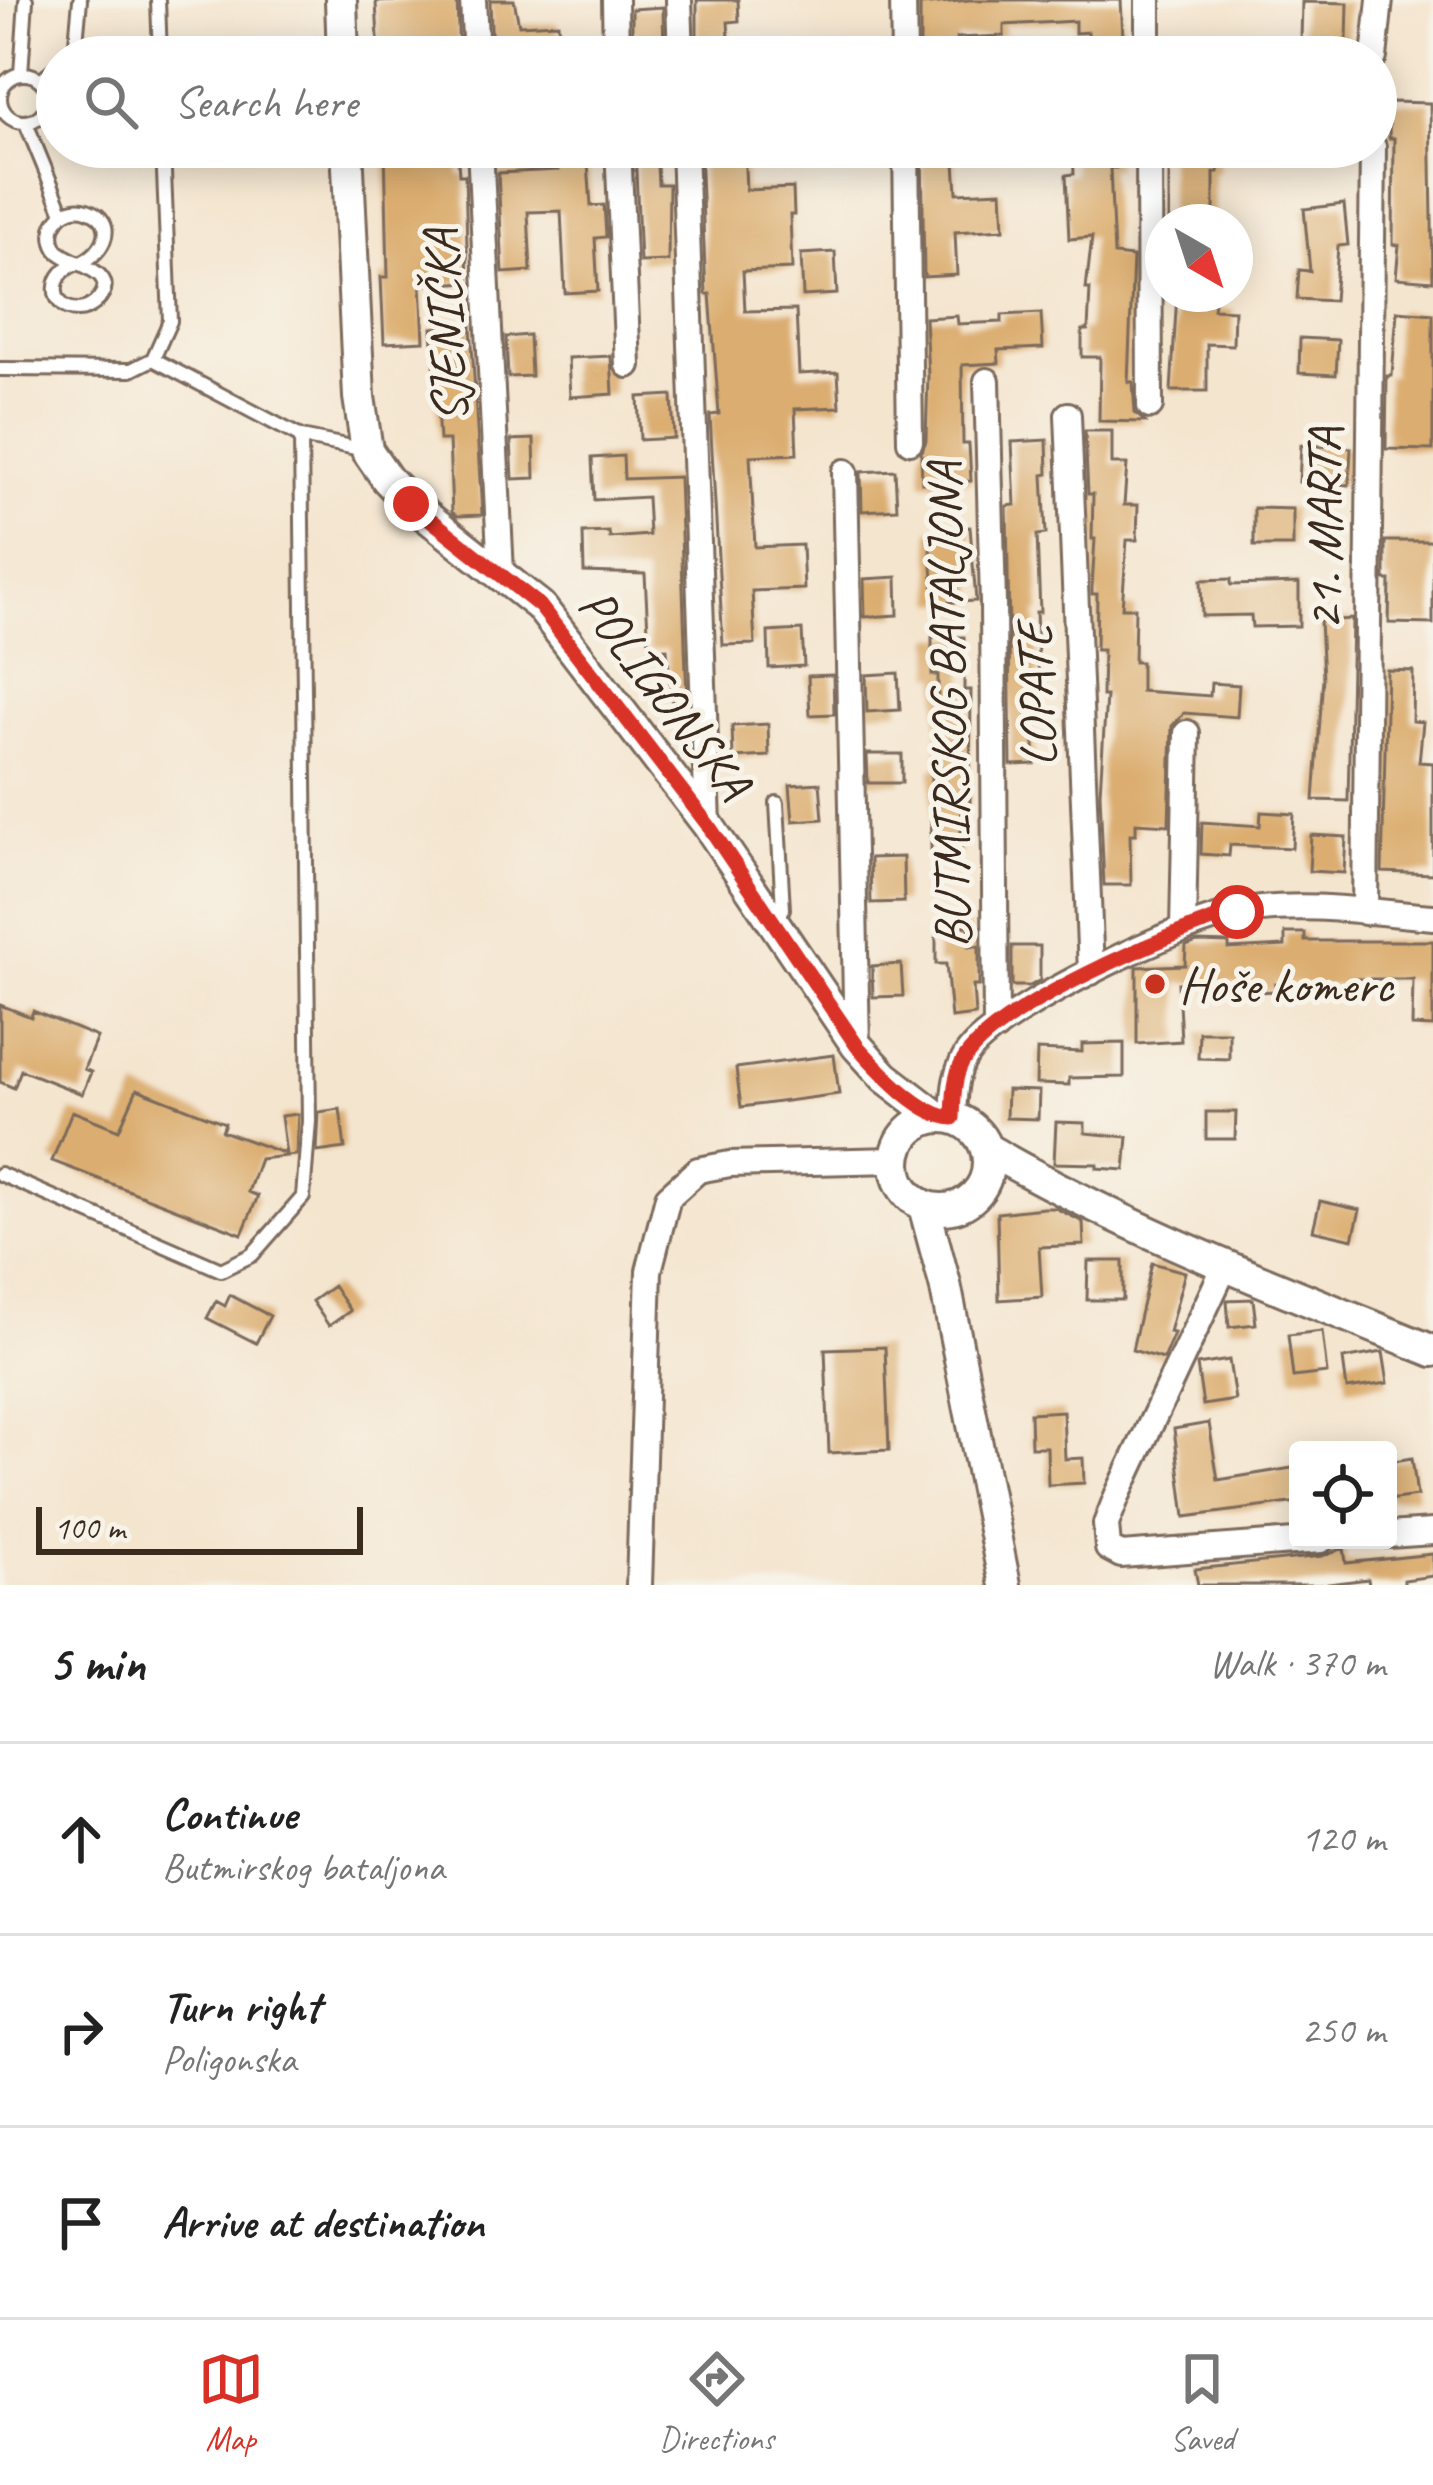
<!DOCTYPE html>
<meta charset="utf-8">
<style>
:root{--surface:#fff;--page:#f6f6f6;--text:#222;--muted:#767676;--line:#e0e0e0;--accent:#d93025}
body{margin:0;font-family:Caveat,sans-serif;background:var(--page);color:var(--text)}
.controls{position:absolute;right:36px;bottom:36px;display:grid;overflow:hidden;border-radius:12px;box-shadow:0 6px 30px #0003}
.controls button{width:108px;height:108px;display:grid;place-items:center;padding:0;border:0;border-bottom:3px solid var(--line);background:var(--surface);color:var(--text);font:60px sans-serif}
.compass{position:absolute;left:1145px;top:204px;width:108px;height:108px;border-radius:50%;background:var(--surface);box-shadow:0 6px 30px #0003;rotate:141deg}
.scale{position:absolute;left:36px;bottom:30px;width:327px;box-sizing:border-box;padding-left:12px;border:6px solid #3b2a1e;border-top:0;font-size:33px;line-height:42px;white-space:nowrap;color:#3b2a1e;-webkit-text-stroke:9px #f7f3e8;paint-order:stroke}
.stop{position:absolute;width:36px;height:36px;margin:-27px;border:9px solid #d93025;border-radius:50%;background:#fff}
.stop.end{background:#d93025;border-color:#fff;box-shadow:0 3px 12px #0008}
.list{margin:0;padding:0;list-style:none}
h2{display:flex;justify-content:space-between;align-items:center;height:156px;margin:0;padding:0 48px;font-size:51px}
h2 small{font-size:39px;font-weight:400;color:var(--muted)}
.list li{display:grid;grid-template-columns:78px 1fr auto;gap:36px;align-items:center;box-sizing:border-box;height:192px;padding:0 48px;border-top:3px solid var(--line)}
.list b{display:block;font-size:45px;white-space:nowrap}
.list p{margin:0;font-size:39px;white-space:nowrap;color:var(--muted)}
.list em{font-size:39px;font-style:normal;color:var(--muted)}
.icon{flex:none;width:66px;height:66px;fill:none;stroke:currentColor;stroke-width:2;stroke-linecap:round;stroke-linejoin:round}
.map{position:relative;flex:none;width:1433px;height:1585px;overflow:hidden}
.search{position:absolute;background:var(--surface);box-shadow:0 6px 30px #0003;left:36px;right:36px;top:36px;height:132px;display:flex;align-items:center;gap:30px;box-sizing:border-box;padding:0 42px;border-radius:66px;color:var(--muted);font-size:45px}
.sheet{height:732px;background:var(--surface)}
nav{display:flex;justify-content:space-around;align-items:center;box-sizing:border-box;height:168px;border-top:3px solid var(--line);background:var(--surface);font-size:33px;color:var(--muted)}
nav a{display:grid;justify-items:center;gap:6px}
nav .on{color:var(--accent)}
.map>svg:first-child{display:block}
</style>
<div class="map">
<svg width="1433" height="1585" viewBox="0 0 1433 1585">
<rect width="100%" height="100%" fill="#f7f3e8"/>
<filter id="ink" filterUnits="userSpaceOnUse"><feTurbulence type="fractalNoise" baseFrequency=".00833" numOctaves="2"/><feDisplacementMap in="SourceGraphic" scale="24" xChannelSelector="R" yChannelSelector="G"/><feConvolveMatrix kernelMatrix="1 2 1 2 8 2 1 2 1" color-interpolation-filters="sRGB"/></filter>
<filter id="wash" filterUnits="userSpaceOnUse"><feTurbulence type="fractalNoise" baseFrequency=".004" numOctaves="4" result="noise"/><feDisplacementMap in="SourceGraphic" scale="48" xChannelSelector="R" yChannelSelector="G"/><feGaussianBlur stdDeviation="2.7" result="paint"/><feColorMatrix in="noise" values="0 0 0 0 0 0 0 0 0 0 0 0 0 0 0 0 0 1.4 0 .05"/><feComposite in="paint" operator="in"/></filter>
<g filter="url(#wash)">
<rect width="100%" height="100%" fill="#f4e5cf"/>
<g id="blocks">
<path fill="#dbad70" d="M418,0H457L459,57H379L376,2Z
M490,0H514L519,25L558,23L559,42L519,44L520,57H492Z
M697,0H738L739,21L728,22L730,57H697Z
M969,0H1121L1124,57H1089L1088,32L1075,33V21L1004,25V36L957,38L958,57H920V5Z
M1302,2L1348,3L1347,41L1301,40Z
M663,7L664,57H632V9Z
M1390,102L1430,103L1433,281L1396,278L1399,245L1393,244L1394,138H1389Z
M385,147H457L459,175H465L468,282L421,285L424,341L384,343L381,277H388Z
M635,147H656L658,184H669L668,261L640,262Z
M700,147H744L746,190L793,188L794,215H790L792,269L743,271L745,311L796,310L799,374L838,372L840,407L795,409L797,454L750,456L755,547L802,545L804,589L752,591L755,644L723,645L710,415L719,414L710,294H706Z
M922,147H954L957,193L1002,191L1004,229L955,232L957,275L924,277Z
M1073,147H1115L1116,168H1110L1114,255L1133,257L1128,382H1133L1135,413L1145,422L1099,421L1100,357H1082V330H1088L1090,289H1086L1092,237L1069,239L1066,175L1074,174Z
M1169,147H1220L1218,173H1214V214H1207V222H1169Z
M587,149L591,206L604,205L606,237L595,238L598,291L565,293L561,211L528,212L531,271L503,273L498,173L558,170L557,150Z
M1344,204L1348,245L1338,246L1334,301L1297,299L1299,270L1310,271L1304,209Z
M835,252L837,294L803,296L801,254Z
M1177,294H1215L1213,309L1234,310L1233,345L1207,344V391H1171Z
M1397,311L1433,314V450L1386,449L1387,376H1392Z
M1041,313L1043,348L998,350L999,363L962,365L963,444H969L971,481L922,483L921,453L926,441L928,375L925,318L957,316L958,324L1002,322V315Z
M471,326L482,515L457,516L452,512L449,440H439L432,328Z
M529,335L531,376L508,377L506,337Z
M1300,338L1338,340L1336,375L1299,373Z
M611,356L613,394L570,397L568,358Z
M672,395L674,438L640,440L638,397Z
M1085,431H1112V464H1127L1124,505H1138L1137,540H1127L1122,608H1135L1134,662H1141V691L1210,696L1211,683L1239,685L1237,717L1184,713L1172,726L1169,825L1136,823V834H1130L1131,885H1104L1100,793L1106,696H1102L1103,650H1096L1097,594H1092V587L1095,539H1092L1093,494H1088Z
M534,439L535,478L513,479L511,440Z
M1047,440L1048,474L1043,475L1046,534L1037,535L1040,612H1036L1039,681H1036L1037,721H1033L1035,764L1011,765L1007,506L1015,505L1012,442Z
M1301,445L1351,448L1349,485L1299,482Z
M623,456L624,479L679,477L687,699L672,701L667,649L649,650L645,574L584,572L583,533L609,532L610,538L649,535L647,497L594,500L592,458Z
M895,470L897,509L862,511L861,472Z
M1254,508L1293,509V546H1254Z
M970,527L976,601L935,603L929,530Z
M1385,541H1433V624L1389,623L1390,580H1385Z
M897,577L898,615L865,617L864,579Z
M1231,579V585L1299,583V626L1252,627L1251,615L1202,616L1201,580Z
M1352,619L1348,801L1314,800L1323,678L1320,621Z
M802,630L804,666L769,668L768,632Z
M932,637H964V690H971L970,803H961V856H931V768H937L938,675H932Z
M1387,670L1413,671L1412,721L1423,722L1419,762L1433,763V874L1382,872Z
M898,673L900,710L867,712L866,675Z
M833,675L834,714L810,715L808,676Z
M768,724L769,756L733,758L732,726Z
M867,754H902V783H868Z
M820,783L823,819L793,821L790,785Z
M1261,812L1294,814L1292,848L1230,845L1229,856L1201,854L1202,822L1260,826Z
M1311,835L1346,837L1344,873L1309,871Z
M903,857L904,902L871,903L870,858Z
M936,926H969V946H979V986H973L975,1015L951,1018L946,964H936Z
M1285,933H1305V941H1433V1027L1412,1026L1413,979H1356L1355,987L1275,984V991L1239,993V984L1178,983L1181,1041L1137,1044V967L1185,965L1186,946L1197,942L1229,943V949L1285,946Z
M1012,946H1040V980L1030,986H1012Z
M901,964L903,996L873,997L872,966Z
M0,1005L31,1017L33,1011L97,1037L84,1069L91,1072L82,1094L21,1070L14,1088L0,1082Z
M1199,1032H1229V1059L1198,1058Z
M1124,1043V1077L1069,1078V1085L1036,1084L1037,1050L1082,1052V1044Z
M834,1055L839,1094L741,1107L736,1068Z
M137,1089L225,1123L222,1131L286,1154L281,1116L298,1114L296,1155L260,1159L248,1192L258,1196L242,1234L52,1161L72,1111L119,1130Z
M1007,1090L1039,1091L1038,1119L1006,1118Z
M340,1109L345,1148L317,1152L319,1112Z
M1206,1112H1236L1235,1139H1206Z
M1056,1122L1085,1123V1133L1128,1137L1125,1170L1097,1168V1164L1054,1163Z
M1320,1201L1360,1210L1353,1239L1313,1230Z
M1044,1208H1055L1083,1222L1084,1245L1039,1247L1042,1297L999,1300L997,1213Z
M1088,1261H1123V1300H1087Z
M1152,1263L1185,1272L1169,1332L1174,1333L1163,1359L1132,1350Z
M333,1286L350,1311L329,1326L312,1301Z
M230,1295L270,1316L256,1343L207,1318L216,1301L225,1306Z
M1253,1299L1256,1324L1229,1327L1227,1300Z
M1322,1331L1327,1373L1293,1377L1288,1335Z
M885,1347L889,1450L829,1453L825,1349Z
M1383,1352L1388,1383L1347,1389L1343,1359Z
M1229,1360L1235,1400L1203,1405L1197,1365Z
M1063,1411L1065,1459L1083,1458L1084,1483L1048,1485L1047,1447H1031L1030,1413Z
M1209,1423L1218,1480L1298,1467V1502L1185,1517L1174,1429Z
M1412,1458L1417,1496L1388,1500V1462Z
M1344,1548L1346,1563L1433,1554V1576L1404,1580V1585H1369L1368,1579L1321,1585H1198L1195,1569L1322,1556Z"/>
</g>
</g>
<g filter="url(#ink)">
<use href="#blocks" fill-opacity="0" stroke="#7c6b5c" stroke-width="3"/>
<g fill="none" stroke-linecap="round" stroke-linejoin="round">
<g stroke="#7c6b5c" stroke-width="18">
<path id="service" d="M158,0L160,57
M70,57L75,53L80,0
M21,74L26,0
M0 98a24 24 0 1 1 48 0a24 24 0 1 1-48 0Z
M40,80L57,67
M26,123L63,213
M80,263C105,253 119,221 87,210C65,202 43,228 56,249C65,264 128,270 95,303C90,307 84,310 78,310C47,309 49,269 80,263
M153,359L301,437L366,450
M0,369L131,370L153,359L170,321L163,147
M777,803L783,909L777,920
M0,1174L221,1270L252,1255L303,1197L309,1121L301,437"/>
</g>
<g stroke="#7c6b5c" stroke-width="30">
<path id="minor" d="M473,0L476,57
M615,0L616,57
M679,0L681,57
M903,0L904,57
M1148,0V57
M1374,57L1380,0
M480,147L501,573
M618,147L628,365
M684,147L708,825
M906,147L910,441
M1149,147L1150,406
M987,381L993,603L996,1028
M1068,415L1091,972
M845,472L857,1046
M1365,912L1373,147
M1183,929L1187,733
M953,1118C954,1093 954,1068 972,1048C1012,1004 1181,922 1240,912C1304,901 1370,912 1433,917
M1225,1266L1117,1496L1106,1524L1108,1548L1121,1555L1321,1540
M1388,1535L1433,1532
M639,1585L649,1271L668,1197L698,1170L730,1164L896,1160"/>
</g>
<g stroke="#7c6b5c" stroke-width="36">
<path id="tertiary" d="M341,0L343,57
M347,147L359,397L367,450L387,479L411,504L540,606L708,825L857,1046L885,1077L937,1117
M896 1163a46 46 0 1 1 92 0a46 46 0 1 1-92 0Z
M987,1149C1128,1231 1282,1289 1433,1351
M924,1206L945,1284L1005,1585"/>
</g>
<use href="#service" stroke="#fff" stroke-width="12"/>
<use href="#minor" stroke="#fff" stroke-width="24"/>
<use href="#tertiary" stroke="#fff" stroke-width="30"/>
</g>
</g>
<g fill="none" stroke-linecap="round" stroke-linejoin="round" filter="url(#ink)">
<path stroke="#d93025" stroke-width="15" d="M411,504L540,606L708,825L857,1046C879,1070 920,1116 953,1118C954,1099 953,1080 962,1063C991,1008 1176,930 1237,912"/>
</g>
<circle fill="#c8321e" stroke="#f7f3e8" stroke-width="4.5" cx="1155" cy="984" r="12"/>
<g text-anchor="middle" stroke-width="10" stroke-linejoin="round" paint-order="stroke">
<g font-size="51" fill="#3b2a1e" stroke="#f7f3e8">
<text transform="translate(444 326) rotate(-93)" y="18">SJENIČKA</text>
<text transform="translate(1323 529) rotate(-90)" y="18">21. MARTA</text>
<text transform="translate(666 693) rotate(53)" y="18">POLIGONSKA</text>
<text transform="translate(1035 695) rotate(-92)" y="18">LOPATE</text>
<text transform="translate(947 705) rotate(-91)" y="18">BUTMIRSKOG BATALJONA</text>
</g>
<g font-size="51" fill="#3b2a1e" stroke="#f7f3e8" text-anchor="start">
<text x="1179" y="1002">Hoše komerc</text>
</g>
</g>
</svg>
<div class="controls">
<button><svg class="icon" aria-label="locate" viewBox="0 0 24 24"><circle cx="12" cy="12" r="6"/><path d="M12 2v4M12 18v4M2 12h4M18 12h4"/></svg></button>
</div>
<svg class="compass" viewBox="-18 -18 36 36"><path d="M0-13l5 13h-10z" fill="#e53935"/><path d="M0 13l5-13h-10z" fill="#767676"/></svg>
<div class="scale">100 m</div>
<div class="stop" style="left:1237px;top:912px"></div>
<div class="stop end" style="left:411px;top:504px"></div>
<div class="search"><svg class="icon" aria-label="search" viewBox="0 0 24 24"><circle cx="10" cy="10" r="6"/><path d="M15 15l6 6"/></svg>Search here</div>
</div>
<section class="sheet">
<h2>5 min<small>Walk · 370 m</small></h2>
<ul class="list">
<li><svg class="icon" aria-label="ahead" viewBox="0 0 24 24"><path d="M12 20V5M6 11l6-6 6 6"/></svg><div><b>Continue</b><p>Butmirskog bataljona</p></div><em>120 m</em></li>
<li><svg class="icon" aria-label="right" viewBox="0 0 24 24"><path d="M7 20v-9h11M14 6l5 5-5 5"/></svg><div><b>Turn right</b><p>Poligonska</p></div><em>250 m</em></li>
<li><svg class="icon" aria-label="arrive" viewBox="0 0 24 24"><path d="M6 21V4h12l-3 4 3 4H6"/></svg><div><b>Arrive at destination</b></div></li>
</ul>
</section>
<nav>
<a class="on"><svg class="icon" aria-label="map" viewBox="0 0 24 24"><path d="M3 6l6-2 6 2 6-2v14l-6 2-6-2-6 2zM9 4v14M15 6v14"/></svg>Map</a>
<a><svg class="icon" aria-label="directions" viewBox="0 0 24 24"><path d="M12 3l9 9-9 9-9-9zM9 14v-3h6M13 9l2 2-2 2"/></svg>Directions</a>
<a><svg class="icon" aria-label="saved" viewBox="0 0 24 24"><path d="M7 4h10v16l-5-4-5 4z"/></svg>Saved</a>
</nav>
